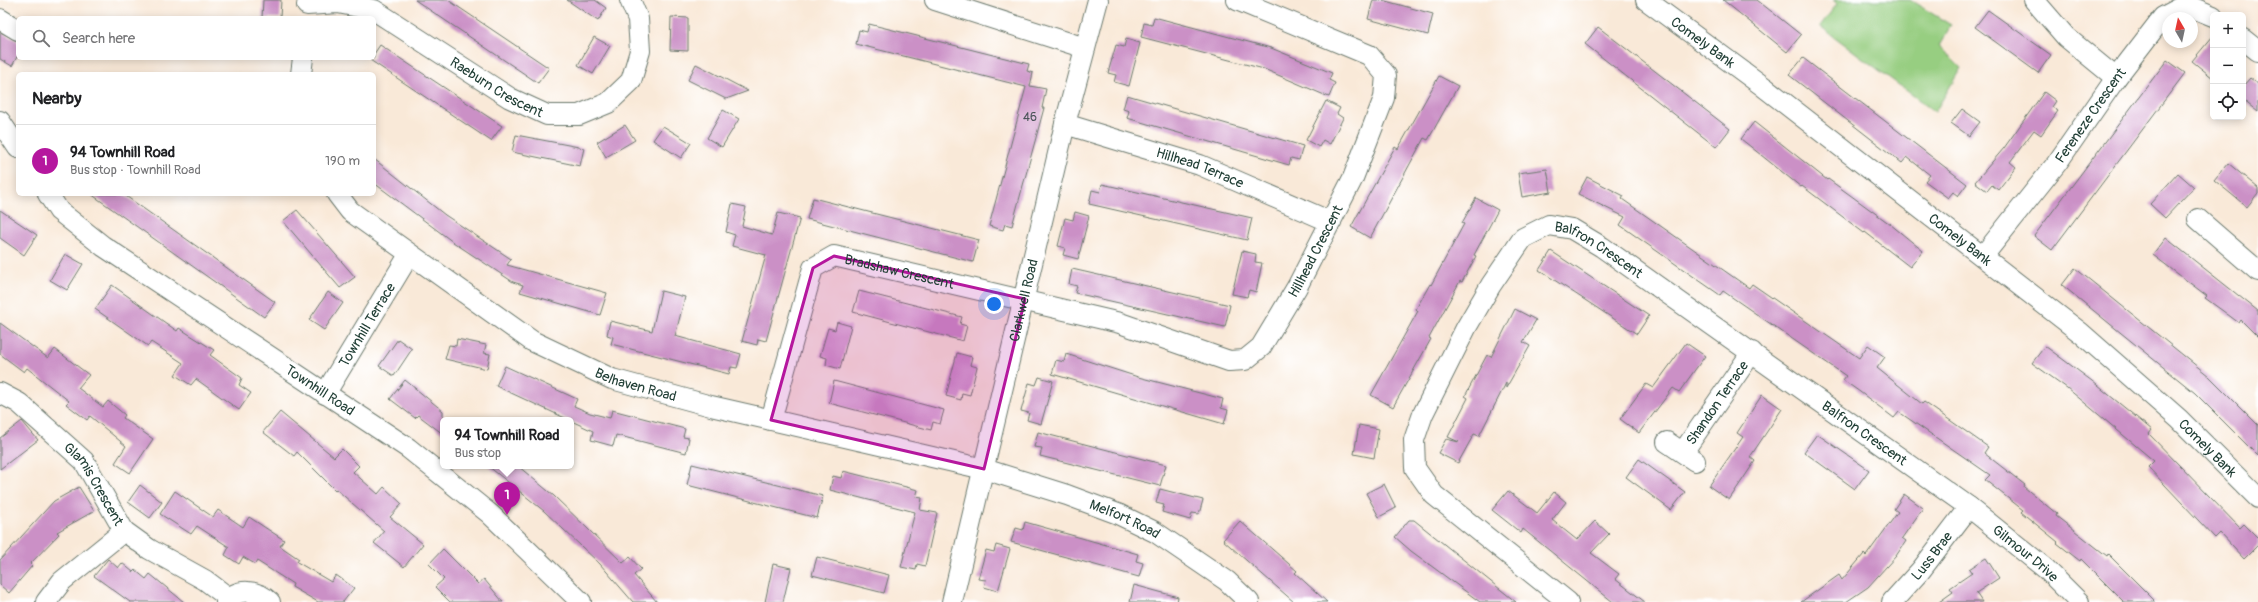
<!DOCTYPE html>
<meta charset="utf-8">
<style>
:root{--surface:#fff;--page:#f6f6f6;--text:#202124;--muted:#757577;--line:#e0e0e0;--accent:#b5179e}
body{margin:0;font-family:Pangolin,sans-serif;background:var(--page);color:var(--text)}
.controls{position:absolute;right:12px;top:12px;display:grid;overflow:hidden;border-radius:6px;box-shadow:0 2px 10px #0003}
.controls button{width:36px;height:36px;display:grid;place-items:center;padding:0;border:0;border-bottom:1px solid var(--line);background:var(--surface);color:var(--text);font:20px sans-serif}
.compass{position:absolute;left:2162px;top:12px;width:36px;height:36px;border-radius:50%;background:var(--surface);box-shadow:0 2px 10px #0003;rotate:351deg}
.you{position:absolute;left:994px;top:304px;width:14px;height:14px;margin:-10px;border:3px solid #fff;border-radius:50%;background:#1a73e8;box-shadow:0 0 0 6px #1a73e833}
.badge{display:grid;place-items:center;width:26px;height:26px;border-radius:50%;background:var(--accent);color:#fff;font-size:13px;font-weight:700}
.pin{position:absolute;translate:-50% -33px;filter:drop-shadow(0 1px 2px #0008)}
.pin::after{content:'';position:absolute;top:21px;width:14px;height:12px;background:inherit;clip-path:polygon(0 0,100% 0,50% 100%)}
.popup{position:absolute;left:440px;top:417px;width:134px;height:52px;box-sizing:border-box;display:grid;place-content:center;border-radius:6px;background:var(--surface);filter:drop-shadow(0 1px 3px #0005);font-size:13px;white-space:nowrap;color:var(--muted)}
.popup b{font-size:15px;color:var(--text)}
.popup::after{content:'';position:absolute;left:50%;top:100%;margin-left:-8px;border:8px solid transparent;border-top-color:var(--surface)}
.list{margin:0;padding:0;list-style:none}
h2{display:flex;justify-content:space-between;align-items:center;height:52px;margin:0;padding:0 16px;font-size:17px}
h2 small{font-size:13px;font-weight:400;color:var(--muted)}
.list li{display:grid;grid-template-columns:26px 1fr auto;gap:12px;align-items:center;box-sizing:border-box;height:72px;padding:0 16px;border-top:1px solid var(--line)}
.list b{display:block;font-size:15px;white-space:nowrap}
.list p{margin:0;font-size:13px;white-space:nowrap;color:var(--muted)}
.list em{font-size:13px;font-style:normal;color:var(--muted)}
.icon{flex:none;width:22px;height:22px;fill:none;stroke:currentColor;stroke-width:2;stroke-linecap:round;stroke-linejoin:round}
.map{position:relative;flex:none;width:2258px;height:602px;overflow:hidden}
.search{position:absolute;background:var(--surface);box-shadow:0 2px 10px #0003;left:16px;top:16px;width:360px;height:44px;display:flex;align-items:center;gap:10px;box-sizing:border-box;padding:0 14px;border-radius:6px;color:var(--muted);font-size:15px}
.panel{position:absolute;background:var(--surface);box-shadow:0 2px 10px #0003;left:16px;top:72px;width:360px;height:124px;border-radius:6px}
.map>svg:first-child{display:block}
</style>
<div class="map">
<svg width="2258" height="602" viewBox="0 0 2258 602">
<rect width="100%" height="100%" fill="#fff"/>
<filter id="ink" filterUnits="userSpaceOnUse"><feTurbulence type="fractalNoise" baseFrequency=".025" numOctaves="2"/><feDisplacementMap in="SourceGraphic" scale="8" xChannelSelector="R" yChannelSelector="G"/><feConvolveMatrix kernelMatrix="1 2 1 2 8 2 1 2 1" color-interpolation-filters="sRGB"/></filter>
<filter id="wash" filterUnits="userSpaceOnUse"><feTurbulence type="fractalNoise" baseFrequency=".012" numOctaves="4" result="noise"/><feDisplacementMap in="SourceGraphic" scale="16" xChannelSelector="R" yChannelSelector="G"/><feGaussianBlur stdDeviation="0.9" result="paint"/><feColorMatrix in="noise" values="0 0 0 0 0 0 0 0 0 0 0 0 0 0 0 0 0 1.4 0 .05"/><feComposite in="paint" operator="in"/></filter>
<g filter="url(#wash)">
<rect width="100%" height="100%" fill="#f9e9d8"/>
<path fill="#97ce81" stroke="#5b865a" d="M1833,0H1910L1951,25L1939,46L1961,68L1935,112L1820,26L1837,4Z"/>
<g id="blocks">
<path fill="#cb90c6" d="M263,0H281L280,18H262Z
M415,0H448L549,68L538,83Z
M567,0H595L606,8L598,21Z
M1373,0H1382L1433,14L1428,35L1368,19Z
M1723,0H1757L1801,35L1787,52Z
M1988,10L2051,55L2038,73L1975,27Z
M671,17L688,18V51L670,50Z
M1154,17L1271,48L1332,73L1329,80L1335,83L1329,97L1264,69L1141,37L1144,23L1152,25Z
M869,24L1029,64L1027,71L1033,73L1030,86L1046,89L1042,108H1044L1012,226L1005,224L1003,230L989,226L1026,87L856,44L859,30L867,32Z
M1598,27L1730,129L1716,147L1585,44Z
M0,32L18,41V55L12,66L0,59Z
M2213,36V78L2192,61Z
M594,37L610,46L593,74L578,65Z
M1126,39L1140,43L1129,86L1114,82L1116,75L1108,73L1116,45L1124,47Z
M380,45L502,126L491,141L370,60L374,58V54Z
M1803,58L1967,184L1958,196L1953,192L1948,198L1925,181L1930,175L1907,157L1902,163L1789,75Z
M2167,60L2185,73L2052,250L2034,236Z
M696,64L710,71L748,91L726,99L688,80Z
M1439,76L1458,86L1428,140L1424,138L1370,238L1351,227L1395,147L1398,149Z
M2250,78L2258,84V112L2243,100V86Z
M2044,92L2056,101L2052,107L2058,111L2041,135L2034,130L2010,162L2016,167L1998,190L1992,185L1987,191L1975,182L2004,148Z
M1127,95L1303,146L1299,160L1291,158L1289,165L1127,118L1129,111L1123,109Z
M1326,101L1340,108L1337,114L1343,118L1330,144L1323,140L1319,147L1306,140Z
M1962,109L1980,122L1969,136L1951,123Z
M723,110L739,119L722,147L707,138Z
M1754,122L1827,180L1828,179L1890,224L1923,251L1910,267L1865,232L1864,233L1802,186L1801,187L1741,139Z
M625,125L635,140L606,157L597,142Z
M663,126L691,143L681,158L653,140Z
M516,135L584,148L580,166L512,152Z
M374,159L445,215L511,259L507,265L607,293L600,315L520,292L523,285L513,282L453,242L374,183Z
M2228,163L2258,188V193L2247,207L2214,180Z
M1547,169L1551,192L1522,197L1518,173Z
M2178,173L2194,187L2165,218L2150,204Z
M1587,177L1624,196L1622,199L1749,288L1752,284L1859,358L1868,345L1885,357L1877,368L1922,404L1924,402L1988,447L1984,453L2025,485L2024,487L2057,514L2056,516L2107,556L2108,554L2156,602H2124L2081,559L2080,561L2057,543L2058,542L2021,512L2023,510L1985,480L1990,475L1899,412L1894,418L1860,392L1843,380L1846,376L1723,291L1720,295L1644,242L1620,225L1625,217L1578,194Z
M1102,184L1252,218L1247,240L1089,204L1092,190L1100,192Z
M91,194H123L275,302L264,317Z
M813,198L979,240L973,262L807,219Z
M1476,198L1498,210L1474,255L1476,256L1462,282L1460,281L1429,338L1431,339L1393,407L1371,395L1418,311L1416,309L1430,284L1431,285L1464,224L1462,223Z
M732,204L746,207L742,226L772,235L778,213L800,218L766,341L758,339L757,345L742,341L766,255L732,246L735,235L726,232Z
M0,210L37,235L24,255L0,238Z
M297,210L355,277L340,288L283,221Z
M1075,212L1089,216L1078,259L1063,255L1065,248L1058,246L1065,218L1073,220Z
M2166,238L2258,311V337L2241,320L2239,323L2223,311L2205,298L2207,296L2153,255Z
M1242,251L1256,254L1255,262L1262,263L1256,292L1249,290L1247,297L1232,294Z
M1551,251L1649,316L1637,334L1539,270Z
M65,254L83,264L67,290L50,280Z
M2075,268L2209,376L2258,425V456L2195,393L2062,285Z
M1072,269L1230,305L1225,327L1075,293L1077,286L1069,284Z
M112,285L177,331L179,328L214,350L210,355L242,378L239,385L251,393L239,410L196,379L191,385L175,375L183,363L151,342L148,346L95,309Z
M661,291L685,297L675,336L741,354L737,368L731,367L729,374L611,344L613,337L607,335L610,321L652,331Z
M859,291L962,317L960,324L967,326L963,341L853,312Z
M328,292L343,303L324,330L309,320Z
M1515,309L1536,320L1523,342L1530,346L1506,388V383L1479,436L1474,434L1458,463L1438,453L1446,439L1459,442L1448,437L1468,398L1465,396L1487,355L1491,357Z
M837,322L851,326L840,369L826,365L827,358L820,356L828,328L835,330Z
M0,323L48,358L55,349L89,375L78,388L103,407L108,401L125,415L123,418L153,439L130,473L115,463L126,446L90,416L87,420L66,404L69,401L27,368L24,372L0,354Z
M398,339L412,349L394,376L379,366Z
M457,339L486,345L484,353L490,354L487,369L445,359L449,345L456,346Z
M1686,343L1705,356L1679,392L1673,388L1639,433L1620,419L1646,384L1653,388Z
M2045,346L2092,381L2152,430L2149,434L2240,528L2244,524L2258,538V545L2244,559L2220,533L2215,538L2148,467L2154,461L2067,388L2032,363Z
M957,353L972,357L970,365L977,367L970,395L962,393L961,400L946,396Z
M1066,354L1138,377L1223,399L1221,408L1228,410L1224,424L1052,374L1056,360L1064,362Z
M505,366L577,399L574,406L590,413L610,418L612,410L685,429L683,437L689,438L686,453L616,435L613,446L591,440L593,431L496,386Z
M1039,377L1053,381L1041,424L1027,420L1029,413L1021,411L1029,383L1036,385Z
M405,380L443,411V434L418,415L415,418L390,399Z
M834,381L944,410L940,424L933,422L931,430L829,403Z
M1762,395L1782,409L1750,457L1755,461L1729,500L1709,486L1743,437L1737,433Z
M280,412L334,457L342,449L359,466L353,472L378,494L384,487L402,504L390,517L423,544L404,567L374,543L384,531L336,489L335,490L297,452L294,456L263,432Z
M22,421L38,440L0,469V438Z
M1359,425L1379,429L1374,458L1354,454Z
M1038,432L1166,465L1160,486L1040,456L1042,448L1034,447Z
M1817,434L1869,470L1855,489L1804,452Z
M1639,459L1685,492L1671,510L1626,477Z
M692,464L823,496L817,518L687,485Z
M488,466H518L554,496L623,563L630,557L641,569L634,575L657,602H633L600,564L544,511Z
M843,471L918,490L916,497L922,498L920,510L937,513L925,566L917,564L916,570L901,567L915,512L830,490L833,476L841,478Z
M1384,484L1396,508L1379,517L1366,493Z
M140,485L162,502L150,518L128,502Z
M79,487L94,511L57,532L59,534L30,564L32,566L9,593L0,585V560L54,501Z
M1160,489L1203,500L1199,514L1192,513L1190,520L1162,512L1164,505L1156,503Z
M175,491L213,517L218,510L243,527L249,517L284,540L280,546L299,559L297,562L331,582L336,575L354,588L343,602H318L292,587L293,584L257,561L255,564L243,557L239,564L225,555L229,547L197,526L191,534L160,514Z
M1508,491L1537,513L1554,492L1566,502L1552,520L1577,540L1595,521L1609,534L1591,553L1619,574L1615,579L1645,602H1613L1523,529L1521,533L1492,510Z
M1904,494L1923,508L1902,538L1906,541L1896,556L1868,587L1846,602H1801L1839,575L1842,580L1864,554L1866,556L1898,512L1894,509Z
M1409,520H1414L1516,602H1480L1411,551L1395,537Z
M1240,521L1297,571L1295,573L1327,602H1294L1223,540Z
M1025,522L1138,554L1136,561L1143,563L1139,577L1011,542L1016,528L1023,530Z
M996,545L1010,549L998,591L984,587L986,580L978,579L986,550L994,552Z
M443,549L478,584L484,579L503,602H450L435,587L444,579L429,564Z
M817,557L889,575L884,593L812,575Z
M1986,558L1999,578L1976,593L1982,602H1939L1953,592L1950,588L1972,573L1969,569Z
M108,559L118,568L122,563L133,572L135,570L146,579L150,574L184,602H130L94,576Z
M773,564L791,568L783,602H765Z
M1134,585L1178,597L1177,602H1130Z"/>
</g>
</g>
<g filter="url(#ink)">
<use href="#blocks" fill-opacity="0" stroke="#6b796d" stroke-width="1"/>
<g fill="none" stroke-linecap="round" stroke-linejoin="round">
<g stroke="#6b796d" stroke-width="22">
<g id="minor">
<path d="M935,0L1085,48"/>
<path id="s1" d="M1646,0L1764,87L2081,333L2179,419L2258,498"/>
<path d="M2034,0L2066,37L2116,78"/>
<path id="s2" d="M307,5L338,3L374,10L510,98L547,115H579L608,103L631,81L640,51L638,19L630,0"/>
<path d="M0,19L18,30"/>
<path d="M2243,39L2258,51"/>
<path d="M301,74L303,58"/>
<path d="M0,121L18,148"/>
<path id="s3" d="M1065,124L1200,165L1331,222"/>
<path id="s4" d="M48,194L59,211L103,246L408,448L490,514L581,602"/>
<path id="s5" d="M337,194L350,211L532,341L612,379L711,406L984,469L1067,495L1118,514L1155,532L1227,581L1249,602"/>
<path d="M2198,219L2258,271"/>
<path id="s6" d="M1983,256L2057,163L2116,78L2163,17L2180,8L2191,7L2213,16"/>
<path id="s7" d="M0,393L19,403L84,461L124,531L149,549L205,580L229,598"/>
<path id="s8" d="M325,394L409,255"/>
<path id="s9" d="M771,420L813,268L834,256L1120,323L1229,361L1245,360L1261,347L1297,287L1353,178L1384,98L1386,75L1369,55L1237,0"/>
<path d="M1667,442L1695,461"/>
<path id="s10" d="M1683,452L1752,352"/>
<path d="M46,602L62,581L124,531"/>
<path d="M226,602C238,587 257,590 270,602"/>
<path id="s11" d="M952,602L1065,124L1098,0"/>
<path id="s12" d="M1568,602L1434,495L1415,468L1414,440L1423,414L1466,328L1491,285L1523,238L1549,225L1572,229L1602,247L1969,507L2046,569L2079,602"/>
<path id="s13" d="M1892,602L1921,570L1969,507"/>
</g>
</g>
<use href="#minor" stroke="#fff" stroke-width="20"/>
</g>
</g>
<path fill="#b5179e" fill-opacity="0.2" stroke="#b5179e" stroke-width="3" stroke-linejoin="round" d="M834,256L1025,299L984,469L771,420L813,268Z"/>
<g text-anchor="middle" stroke-width="3" stroke-linejoin="round" paint-order="stroke">
<g font-size="12" fill="#4a5258">
<text x="1030" y="121">46</text>
</g>
<g font-size="14" fill="#1f3d34" stroke="#fff">
<text dy="5" stroke="none"><textPath href="#s1" startOffset="71">Comely Bank</textPath></text>
<text dy="5" stroke="none"><textPath href="#s2" startOffset="213">Raeburn Crescent</textPath></text>
<text dy="5" stroke="none"><textPath href="#s6" startOffset="177">Fereneze Crescent</textPath></text>
<text dy="5" stroke="none"><textPath href="#s3" startOffset="142">Hillhead Terrace</textPath></text>
<text dy="5" stroke="none"><textPath href="#s1" startOffset="395">Comely Bank</textPath></text>
<text dy="5" stroke="none"><textPath href="#s9" startOffset="738">Hillhead Crescent</textPath></text>
<text dy="5" stroke="none"><textPath href="#s12" startOffset="548">Balfron Crescent</textPath></text>
<text dy="5" stroke="none"><textPath href="#s9" startOffset="249">Bradshaw Crescent</textPath></text>
<text dy="5" stroke="none"><textPath href="#s11" startOffset="310">Clarkwell Road</textPath></text>
<text dy="5" stroke="none"><textPath href="#s8" startOffset="81">Townhill Terrace</textPath></text>
<text dy="5" stroke="none"><textPath href="#s5" startOffset="358">Belhaven Road</textPath></text>
<text dy="5" stroke="none"><textPath href="#s4" startOffset="337">Townhill Road</textPath></text>
<text dy="5" stroke="none"><textPath href="#s10" startOffset="60">Shandon Terrace</textPath></text>
<text dy="5" stroke="none"><textPath href="#s12" startOffset="872">Balfron Crescent</textPath></text>
<text dy="5" stroke="none"><textPath href="#s1" startOffset="719">Comely Bank</textPath></text>
<text dy="5" stroke="none"><textPath href="#s7" startOffset="133">Glamis Crescent</textPath></text>
<text dy="5" stroke="none"><textPath href="#s5" startOffset="866">Melfort Road</textPath></text>
<text dy="5" stroke="none"><textPath href="#s12" startOffset="1073">Gilmour Drive</textPath></text>
<text dy="5" stroke="none"><textPath href="#s13" startOffset="61">Luss Brae</textPath></text>
</g>
</g>
</svg>
<div class="controls">
<button>+</button>
<button>−</button>
<button><svg class="icon" aria-label="locate" viewBox="0 0 24 24"><circle cx="12" cy="12" r="6"/><path d="M12 2v4M12 18v4M2 12h4M18 12h4"/></svg></button>
</div>
<svg class="compass" viewBox="-18 -18 36 36"><path d="M0-13l5 13h-10z" fill="#e53935"/><path d="M0 13l5-13h-10z" fill="#757577"/></svg>
<div class="you"></div>
<div class="pin badge" style="left:507px;top:515px">1</div>
<div class="popup"><b>94 Townhill Road</b>Bus stop</div>
<div class="search"><svg class="icon" aria-label="search" viewBox="0 0 24 24"><circle cx="10" cy="10" r="6"/><path d="M15 15l6 6"/></svg>Search here</div>
<section class="panel">
<h2>Nearby<small></small></h2>
<ul class="list">
<li><span class="badge">1</span><div><b>94 Townhill Road</b><p>Bus stop · Townhill Road</p></div><em>190 m</em></li>
</ul>
</section>
</div>
